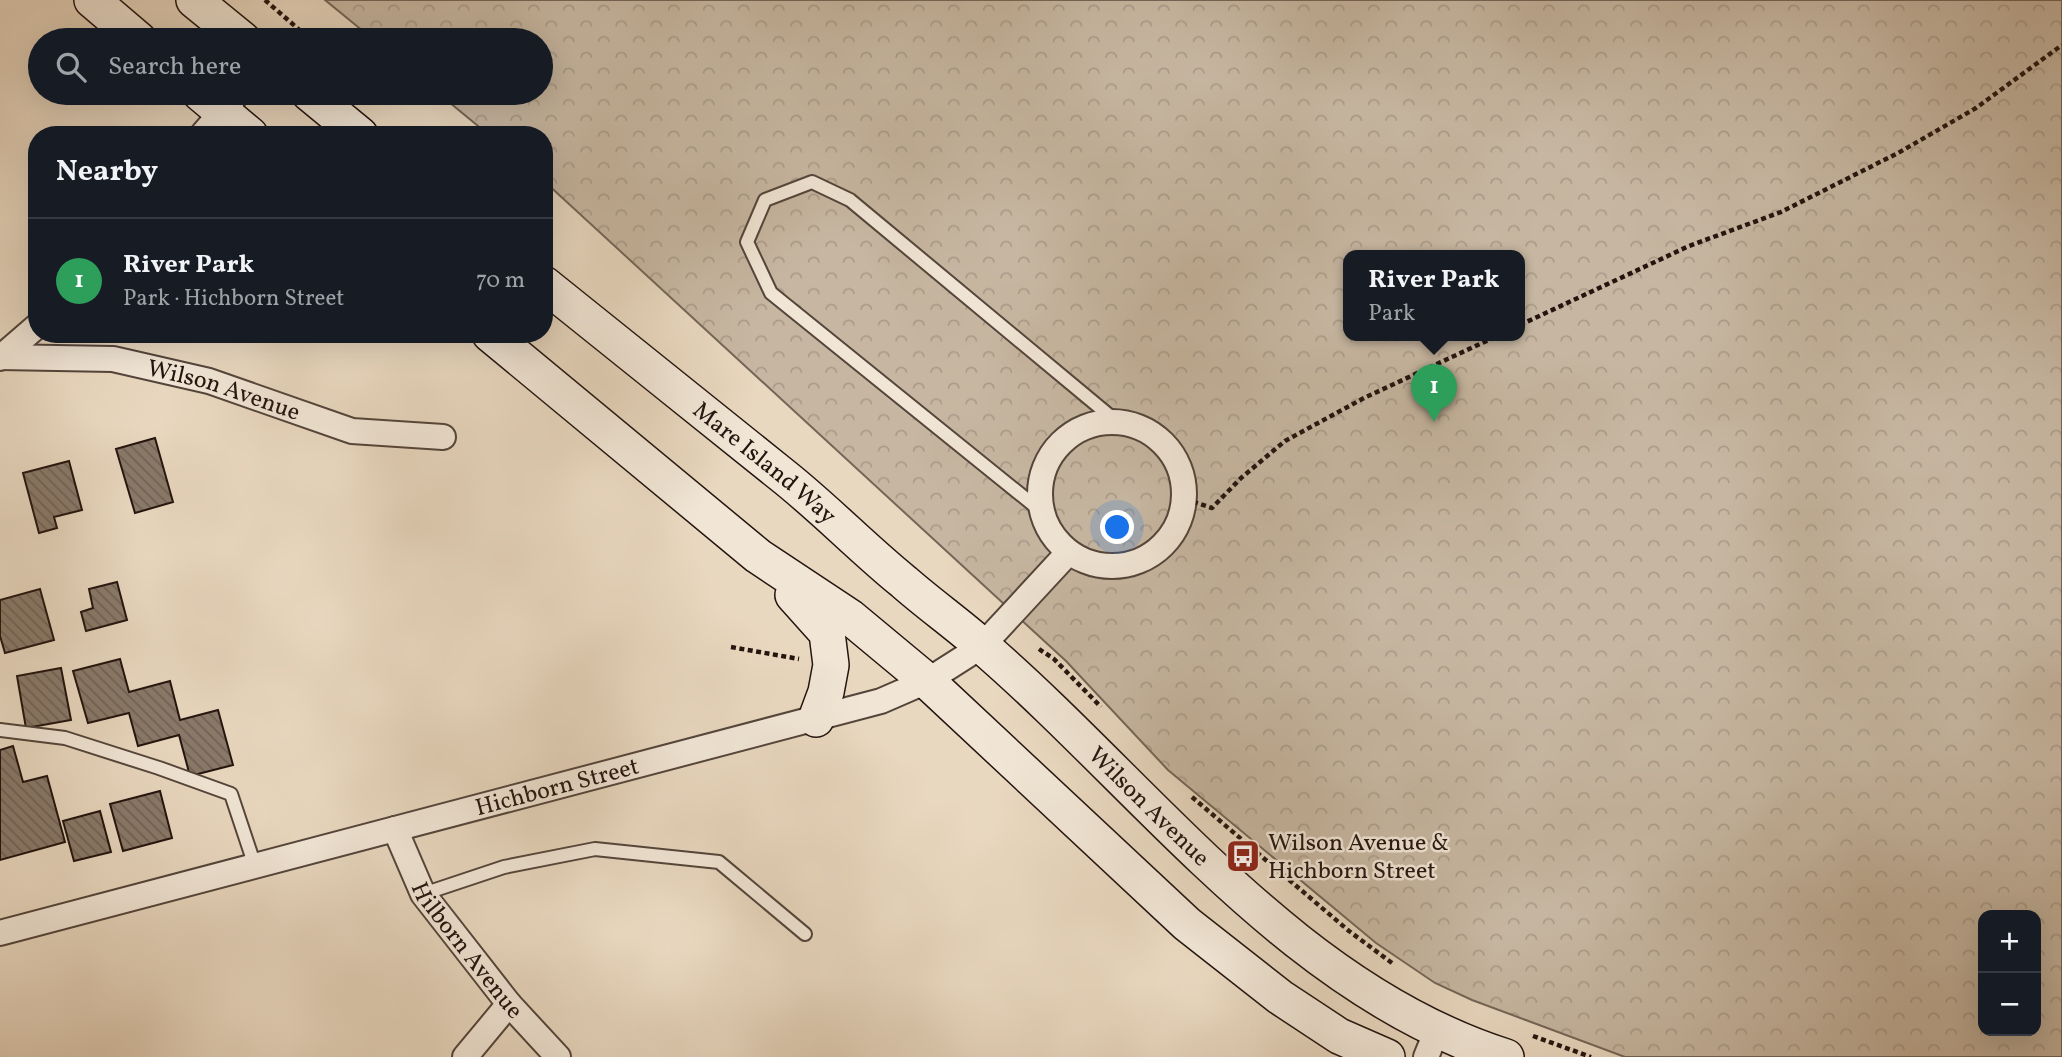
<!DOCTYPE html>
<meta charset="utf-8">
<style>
:root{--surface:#171b24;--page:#242831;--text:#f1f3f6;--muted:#9ea1a6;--line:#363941;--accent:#ea580c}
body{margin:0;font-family:Vollkorn,serif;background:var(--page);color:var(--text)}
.controls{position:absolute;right:21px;bottom:21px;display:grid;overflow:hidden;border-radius:14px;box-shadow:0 7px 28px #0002}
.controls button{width:63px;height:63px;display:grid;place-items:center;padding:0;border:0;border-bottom:2px solid var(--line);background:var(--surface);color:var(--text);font:35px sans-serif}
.you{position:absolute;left:1118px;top:528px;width:24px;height:24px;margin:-18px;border:5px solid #fff;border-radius:50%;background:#1a73e8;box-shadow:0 0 0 10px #1a73e833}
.badge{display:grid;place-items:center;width:46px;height:46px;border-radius:50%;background:var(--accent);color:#fff;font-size:23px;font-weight:700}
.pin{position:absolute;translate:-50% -58px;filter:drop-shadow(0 2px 4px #0008)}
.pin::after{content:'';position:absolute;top:37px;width:24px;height:21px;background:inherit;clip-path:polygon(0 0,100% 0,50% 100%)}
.popup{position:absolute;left:1343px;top:250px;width:182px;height:91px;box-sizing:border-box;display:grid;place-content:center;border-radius:14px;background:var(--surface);filter:drop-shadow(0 2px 5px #0005);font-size:23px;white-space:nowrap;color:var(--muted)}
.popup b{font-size:26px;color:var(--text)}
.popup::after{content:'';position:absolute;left:50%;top:100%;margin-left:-14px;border:14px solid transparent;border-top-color:var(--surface)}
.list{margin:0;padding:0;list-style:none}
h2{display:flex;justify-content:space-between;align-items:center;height:91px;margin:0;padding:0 28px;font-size:30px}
h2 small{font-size:23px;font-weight:400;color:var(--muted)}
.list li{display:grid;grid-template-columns:46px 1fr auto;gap:21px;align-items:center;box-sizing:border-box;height:126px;padding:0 28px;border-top:2px solid var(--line)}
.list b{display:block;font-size:26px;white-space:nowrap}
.list p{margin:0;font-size:23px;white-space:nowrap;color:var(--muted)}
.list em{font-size:23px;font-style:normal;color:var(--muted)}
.icon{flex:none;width:38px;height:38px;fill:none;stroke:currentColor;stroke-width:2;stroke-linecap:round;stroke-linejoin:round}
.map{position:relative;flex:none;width:2062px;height:1057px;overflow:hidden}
.search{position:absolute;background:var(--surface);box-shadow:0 7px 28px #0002;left:28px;top:28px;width:525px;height:77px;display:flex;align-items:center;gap:18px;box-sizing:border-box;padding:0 24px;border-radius:38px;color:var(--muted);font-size:26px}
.panel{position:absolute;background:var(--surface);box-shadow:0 7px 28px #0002;left:28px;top:126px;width:525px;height:217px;border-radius:28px}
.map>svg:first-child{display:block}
</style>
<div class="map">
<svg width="2062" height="1057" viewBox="0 0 2062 1057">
<defs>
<pattern id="forest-crowns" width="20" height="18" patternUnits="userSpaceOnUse" patternTransform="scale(1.75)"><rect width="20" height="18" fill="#c7b7a2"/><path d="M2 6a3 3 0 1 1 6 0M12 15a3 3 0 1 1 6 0" fill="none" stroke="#ab9c8a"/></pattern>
<pattern id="building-back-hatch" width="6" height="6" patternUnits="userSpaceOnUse" patternTransform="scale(1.75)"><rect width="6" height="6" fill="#8a7a6b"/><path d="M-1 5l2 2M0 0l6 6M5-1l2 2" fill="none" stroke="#706356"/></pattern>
</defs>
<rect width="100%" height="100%" fill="#e9d8c0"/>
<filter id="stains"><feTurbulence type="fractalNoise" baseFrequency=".00286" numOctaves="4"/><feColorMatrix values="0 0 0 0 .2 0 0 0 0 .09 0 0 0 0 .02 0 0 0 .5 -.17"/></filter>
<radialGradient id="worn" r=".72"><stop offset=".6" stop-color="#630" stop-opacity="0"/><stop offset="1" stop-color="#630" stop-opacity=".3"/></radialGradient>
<path fill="url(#forest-crowns)" stroke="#756658" stroke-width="2" fill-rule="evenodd" d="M325,0H2062V1057H1625L1472,1000L1435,983L1376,943L1168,770L1066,661L544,181V135H489L438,93H541V40H374ZM1348,256H1520V336H1348ZM1983,915H2036V1031H1983Z"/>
<path fill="url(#building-back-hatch)" stroke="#23140f" stroke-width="2" d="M155,438L173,502L135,513L116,449Z
M69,461L82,510L54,517L57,528L39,533L23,473Z
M117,582L127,620L86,631L81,612L93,608L89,589Z
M40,589L54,640L5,653L0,636V600Z
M120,659L129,692L170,681L180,720L218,710L233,765L190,776L179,735L138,746L129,713L88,723L73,671Z
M61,668L71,720L26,728L17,676Z
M13,746L23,782L47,776L65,842L0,860V750Z
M160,791L172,838L123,851L110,804Z
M100,811L111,852L74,861L63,821Z"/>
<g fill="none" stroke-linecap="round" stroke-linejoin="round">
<g stroke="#54453b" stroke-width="16">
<path id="service" d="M1041,511L771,293L747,242L765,200L812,182L850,200L1116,421
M0,730L65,738L159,768L231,794L255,866
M423,894L504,867L595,849L719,862L805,934"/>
</g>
<g stroke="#54453b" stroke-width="28">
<g id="minor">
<path d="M202,135L238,93"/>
<path id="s1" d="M0,357L113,359L209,381L352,431L443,437"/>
<path d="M0,358L37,326"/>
<circle cx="1112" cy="494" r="72"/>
<path id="s2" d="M395,829L423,894L509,1004L558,1057"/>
<path id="s3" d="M0,933L881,701L927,681L982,646L1068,553"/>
<path d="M465,1057L509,1004"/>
<path d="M1426,1057L1437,1030"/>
</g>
</g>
<g stroke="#23140f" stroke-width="38">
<g id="secondary">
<path d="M92,0L139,40"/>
<path d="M194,0L243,40"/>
<path d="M200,93L250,135"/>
<path d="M309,93L360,135"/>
<path id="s4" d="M544,284C623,348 703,411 782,475C825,509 862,548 904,582C929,604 956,623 981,645C1146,787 1291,989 1506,1057"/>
<path d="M490,334L758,556L850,617L927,681L1187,924L1280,997L1339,1036L1387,1057"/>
<path d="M793,595L827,633L831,665L826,692L816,719"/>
</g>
</g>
<path stroke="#23140f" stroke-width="4.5" stroke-dasharray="5 3.5" stroke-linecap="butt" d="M265,0L311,40
M1520,325L1689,246L1781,212L1898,153L1976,108L2062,45
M1185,499L1212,508L1241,478L1285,441L1364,398L1497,336
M731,647L799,659
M1039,649L1054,659L1101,707
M1192,797L1349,931L1392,963
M1533,1036L1591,1057"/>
<use href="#service" stroke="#f1e6d6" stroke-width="12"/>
<use href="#minor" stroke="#f1e6d6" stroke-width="24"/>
<use href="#secondary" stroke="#f1e6d6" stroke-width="35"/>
</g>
<defs>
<g id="bus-square" transform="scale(1.75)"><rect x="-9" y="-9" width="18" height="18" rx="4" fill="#8f2418" stroke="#f1e6d6"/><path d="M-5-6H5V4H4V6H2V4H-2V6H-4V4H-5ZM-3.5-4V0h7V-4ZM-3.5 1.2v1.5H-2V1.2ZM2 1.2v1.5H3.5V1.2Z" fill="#fff"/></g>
</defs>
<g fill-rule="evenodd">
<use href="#bus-square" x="1243" y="856"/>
</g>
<g text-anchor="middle" stroke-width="5" stroke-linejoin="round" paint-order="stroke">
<g font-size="24" fill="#23140f" stroke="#f1e6d6">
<text dy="8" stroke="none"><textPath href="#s1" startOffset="228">Wilson Avenue</textPath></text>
<text dy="8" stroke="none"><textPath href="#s4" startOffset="284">Mare Island Way</textPath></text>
<text dy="8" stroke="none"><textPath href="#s3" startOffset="576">Hichborn Street</textPath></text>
<text dy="8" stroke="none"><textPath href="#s4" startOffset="800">Wilson Avenue</textPath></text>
<text dy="8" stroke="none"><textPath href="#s2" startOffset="142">Hilborn Avenue</textPath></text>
</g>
<g font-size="24" fill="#23140f" stroke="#f1e6d6" text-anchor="start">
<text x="1268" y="850">Wilson Avenue &amp;<tspan x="1268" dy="28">Hichborn Street</tspan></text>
</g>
</g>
<rect width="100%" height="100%" filter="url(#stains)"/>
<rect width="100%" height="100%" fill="url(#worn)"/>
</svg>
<div class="controls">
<button>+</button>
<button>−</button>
</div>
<div class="you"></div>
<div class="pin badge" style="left:1434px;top:422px;background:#2e9e5b">1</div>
<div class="popup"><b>River Park</b>Park</div>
<div class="search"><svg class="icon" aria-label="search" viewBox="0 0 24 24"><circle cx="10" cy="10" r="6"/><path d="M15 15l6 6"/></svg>Search here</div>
<section class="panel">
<h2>Nearby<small></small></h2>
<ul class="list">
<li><span class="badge" style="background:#2e9e5b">1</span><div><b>River Park</b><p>Park · Hichborn Street</p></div><em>70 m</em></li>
</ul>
</section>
</div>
